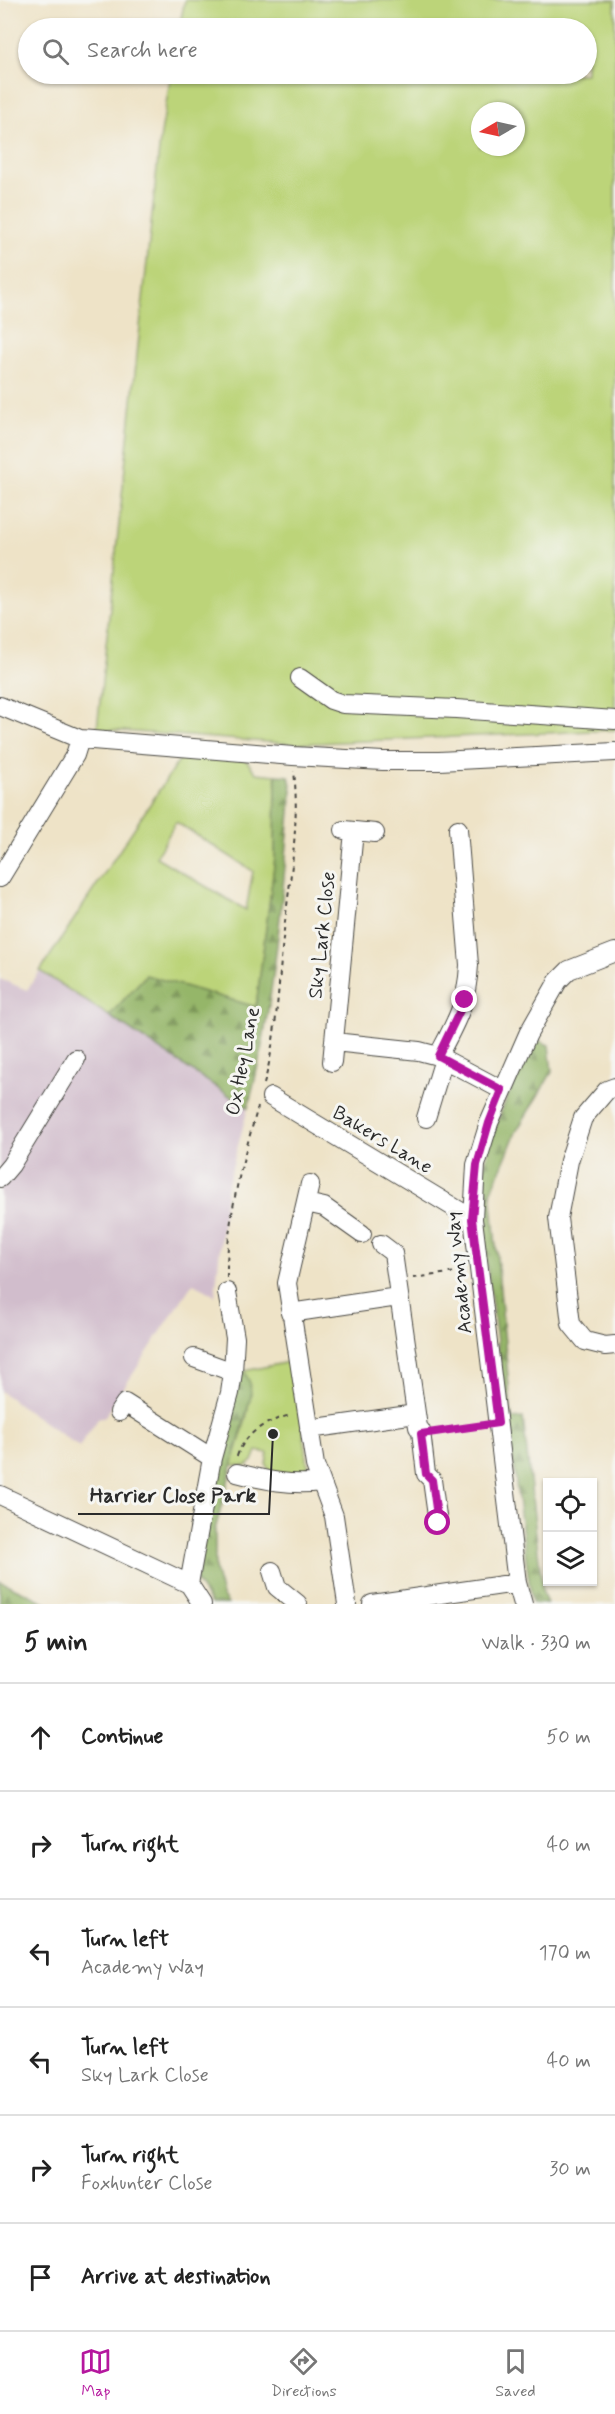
<!DOCTYPE html>
<meta charset="utf-8">
<style>
:root{--surface:#fff;--page:#f6f6f6;--text:#222;--muted:#767676;--line:#e0e0e0;--accent:#b5179e}
body{margin:0;font-family:Mynerve,sans-serif;background:var(--page);color:var(--text)}
.controls{position:absolute;right:18px;bottom:18px;display:grid;overflow:hidden;border-radius:0px;box-shadow:0 2px 4px #0004}
.controls button{width:54px;height:54px;display:grid;place-items:center;padding:0;border:0;border-bottom:2px solid var(--line);background:var(--surface);color:var(--text);font:30px sans-serif}
.compass{position:absolute;left:471px;top:102px;width:54px;height:54px;border-radius:50%;background:var(--surface);box-shadow:0 2px 4px #0004;rotate:261deg}
.stop{position:absolute;width:18px;height:18px;margin:-14px;border:4px solid #b5179e;border-radius:50%;background:#fff}
.stop.end{background:#b5179e;border-color:#fff;box-shadow:0 2px 6px #0008}
.list{margin:0;padding:0;list-style:none}
h2{display:flex;justify-content:space-between;align-items:center;height:78px;margin:0;padding:0 24px;font-size:26px}
h2 small{font-size:20px;font-weight:400;color:var(--muted)}
.list li{display:grid;grid-template-columns:39px 1fr auto;gap:18px;align-items:center;box-sizing:border-box;height:108px;padding:0 24px;border-top:2px solid var(--line)}
.list b{display:block;font-size:22px;white-space:nowrap}
.list p{margin:0;font-size:20px;white-space:nowrap;color:var(--muted)}
.list em{font-size:20px;font-style:normal;color:var(--muted)}
.icon{flex:none;width:33px;height:33px;fill:none;stroke:currentColor;stroke-width:2;stroke-linecap:round;stroke-linejoin:round}
.map{position:relative;flex:none;width:615px;height:1604px;overflow:hidden}
.search{position:absolute;background:var(--surface);box-shadow:0 2px 4px #0004;left:18px;right:18px;top:18px;height:66px;display:flex;align-items:center;gap:15px;box-sizing:border-box;padding:0 21px;border-radius:33px;color:var(--muted);font-size:22px}
.sheet{height:726px;background:var(--surface)}
nav{display:flex;justify-content:space-around;align-items:center;box-sizing:border-box;height:84px;border-top:2px solid var(--line);background:var(--surface);font-size:16px;color:var(--muted)}
nav a{display:grid;justify-items:center;gap:3px}
nav .on{color:var(--accent)}
.map>svg:first-child{display:block}
</style>
<div class="map">
<svg width="615" height="1604" viewBox="0 0 615 1604">
<defs>
<pattern id="forest-firs" width="22" height="20" patternUnits="userSpaceOnUse" patternTransform="scale(1.5)"><rect width="22" height="20" fill="#95b669"/><path d="M5 1l3.5 6h-7zM16 11l3.5 6h-7z" fill="#7a9457"/></pattern>
</defs>
<rect width="100%" height="100%" fill="#f6f6f2"/>
<filter id="ink" filterUnits="userSpaceOnUse"><feTurbulence type="fractalNoise" baseFrequency=".0167" numOctaves="2"/><feDisplacementMap in="SourceGraphic" scale="12" xChannelSelector="R" yChannelSelector="G"/><feConvolveMatrix kernelMatrix="1 2 1 2 8 2 1 2 1" color-interpolation-filters="sRGB"/></filter>
<filter id="wash" filterUnits="userSpaceOnUse"><feTurbulence type="fractalNoise" baseFrequency=".008" numOctaves="4" result="noise"/><feDisplacementMap in="SourceGraphic" scale="24" xChannelSelector="R" yChannelSelector="G"/><feGaussianBlur stdDeviation="1.35" result="paint"/><feColorMatrix in="noise" values="0 0 0 0 0 0 0 0 0 0 0 0 0 0 0 0 0 1.4 0 .05"/><feComposite in="paint" operator="in"/></filter>
<g filter="url(#wash)">
<rect width="100%" height="100%" fill="#eee3c7"/>
<path fill="#d1bdcc" d="M40,971L248,1108L226,1190L215,1296L193,1283L105,1416L98,1419L79,1447L0,1391V979L27,990Z"/>
<path fill="#bcd479" stroke="#748052" stroke-width="1.5" fill-rule="evenodd" d="M185,0H615V730L294,744L97,729L160,140L171,74H586V28H179ZM480,111H516V147H480Z
M183,754L246,760L256,773L276,775L275,858L256,1007L146,975L109,1016L40,971ZM176,822L253,871L246,910L156,857Z
M294,1361L309,1473L305,1477L270,1473L266,1464L268,1453L257,1451L253,1461L247,1466L232,1465C240,1436 258,1399 244,1371Z"/>
<path fill="url(#forest-firs)" stroke="#60704a" stroke-width="1.5" d="M276,775L289,776L292,790C282,896 275,1005 248,1108L109,1016L146,975L256,1007L275,858Z
M535,1039L549,1045L552,1072L516,1132L491,1193L512,1419L523,1418L543,1594L547,1604L532,1603L480,1215C481,1194 482,1175 487,1155C496,1115 518,1076 535,1039Z
M237,1370L244,1371L250,1383L251,1396L215,1530V1570L222,1596L228,1604H211L196,1581Z
M0,1581L49,1604H0Z"/>
</g>
<g filter="url(#ink)">
<g fill="none" stroke-linecap="round" stroke-linejoin="round">
<g stroke="#484742" stroke-width="20">
<path id="minor" d="M300,678L331,700L343,704L456,709L615,720
M0,706L80,739L293,756L383,761H439L615,752
M344,830L375,833
M0,878L75,755L80,739
M334,1042L419,1051L438,1056L502,1090
M438,1056C456,1022 467,1004 469,965L458,829
M332,1062L354,831
M615,1087L607,1090L583,1118L569,1161L558,1218L571,1324L585,1341L605,1346L615,1345
M271,1097L473,1219
M426,1118L444,1059
M0,1178L11,1165L76,1059
M310,1184L287,1283L315,1465L334,1516L347,1604
M306,1203L324,1207L362,1234
M381,1244L393,1253L418,1427L421,1431L426,1474L432,1480L438,1523
M290,1313L398,1297
M194,1358L233,1372
M119,1412L125,1403L212,1458
M309,1429L416,1414
M237,1473C265,1480 291,1486 320,1482
M0,1495L189,1584L202,1604
M272,1571L277,1587L298,1604
M189,1584L212,1458L230,1393L233,1372L235,1338L227,1292
M372,1604L517,1583
M523,1604L517,1583L473,1219L476,1165L489,1123L528,1034L558,981L569,970L615,952"/>
</g>
<path stroke="#484742" stroke-width="2" stroke-dasharray="4.5 4.5" stroke-linecap="butt" d="M264,1084C277,1037 278,987 283,939C289,884 300,826 294,771
M227,1278C226,1220 242,1161 258,1107
M413,1278L464,1271
M436,1432L483,1425
M237,1456C246,1431 267,1421 291,1415"/>
<use href="#minor" stroke="#fff" stroke-width="18"/>
</g>
</g>
<g fill="none" stroke-linecap="round" stroke-linejoin="round" filter="url(#ink)">
<path stroke="#b5179e" stroke-width="8" d="M438,1523L432,1480L426,1474L421,1434L498,1423L472,1219L477,1165L489,1123L502,1090L438,1056L465,1000"/>
</g>
<g text-anchor="middle" stroke-width="6" stroke-linejoin="round" paint-order="stroke">
<g font-size="20" fill="#2b2b2b" stroke="#f6f6f2">
<text transform="translate(321 935) rotate(-84)" y="7">Sky Lark Close</text>
<text transform="translate(242 1061) rotate(-79)" y="7">Ox Hey Lane</text>
<text transform="translate(383 1139) rotate(31)" y="7">Bakers Lane</text>
<text transform="translate(458 1273) rotate(-96)" y="7">Academy Way</text>
</g>
</g>
<path fill="none" stroke="#2b2b2b" stroke-width="2" d="M273 1434L269 1514H78"/>
<circle fill="#2b2b2b" stroke="#f6f6f2" stroke-width="2" cx="273" cy="1434" r="6"/>
<g font-size="21" text-anchor="middle" font-weight="bold" fill="#2b2b2b" stroke="#f6f6f2" stroke-width="6" stroke-linejoin="round" paint-order="stroke">
<text x="173" y="1502">Harrier Close Park</text>
</g>
</svg>
<div class="controls">
<button><svg class="icon" aria-label="locate" viewBox="0 0 24 24"><circle cx="12" cy="12" r="6"/><path d="M12 2v4M12 18v4M2 12h4M18 12h4"/></svg></button>
<button><svg class="icon" aria-label="layers" viewBox="0 0 24 24"><path d="M12 4l9 5-9 5-9-5zM3 14l9 5 9-5"/></svg></button>
</div>
<svg class="compass" viewBox="-18 -18 36 36"><path d="M0-13l5 13h-10z" fill="#e53935"/><path d="M0 13l5-13h-10z" fill="#767676"/></svg>
<div class="stop" style="left:438px;top:1523px"></div>
<div class="stop end" style="left:465px;top:1000px"></div>
<div class="search"><svg class="icon" aria-label="search" viewBox="0 0 24 24"><circle cx="10" cy="10" r="6"/><path d="M15 15l6 6"/></svg>Search here</div>
</div>
<section class="sheet">
<h2>5 min<small>Walk · 330 m</small></h2>
<ul class="list">
<li><svg class="icon" aria-label="ahead" viewBox="0 0 24 24"><path d="M12 20V5M6 11l6-6 6 6"/></svg><div><b>Continue</b></div><em>50 m</em></li>
<li><svg class="icon" aria-label="right" viewBox="0 0 24 24"><path d="M7 20v-9h11M14 6l5 5-5 5"/></svg><div><b>Turn right</b></div><em>40 m</em></li>
<li><svg class="icon" aria-label="left" viewBox="0 0 24 24"><path d="M17 20v-9H6M10 6l-5 5 5 5"/></svg><div><b>Turn left</b><p>Academy Way</p></div><em>170 m</em></li>
<li><svg class="icon" aria-label="left" viewBox="0 0 24 24"><path d="M17 20v-9H6M10 6l-5 5 5 5"/></svg><div><b>Turn left</b><p>Sky Lark Close</p></div><em>40 m</em></li>
<li><svg class="icon" aria-label="right" viewBox="0 0 24 24"><path d="M7 20v-9h11M14 6l5 5-5 5"/></svg><div><b>Turn right</b><p>Foxhunter Close</p></div><em>30 m</em></li>
<li><svg class="icon" aria-label="arrive" viewBox="0 0 24 24"><path d="M6 21V4h12l-3 4 3 4H6"/></svg><div><b>Arrive at destination</b></div></li>
</ul>
</section>
<nav>
<a class="on"><svg class="icon" aria-label="map" viewBox="0 0 24 24"><path d="M3 6l6-2 6 2 6-2v14l-6 2-6-2-6 2zM9 4v14M15 6v14"/></svg>Map</a>
<a><svg class="icon" aria-label="directions" viewBox="0 0 24 24"><path d="M12 3l9 9-9 9-9-9zM9 14v-3h6M13 9l2 2-2 2"/></svg>Directions</a>
<a><svg class="icon" aria-label="saved" viewBox="0 0 24 24"><path d="M7 4h10v16l-5-4-5 4z"/></svg>Saved</a>
</nav>
